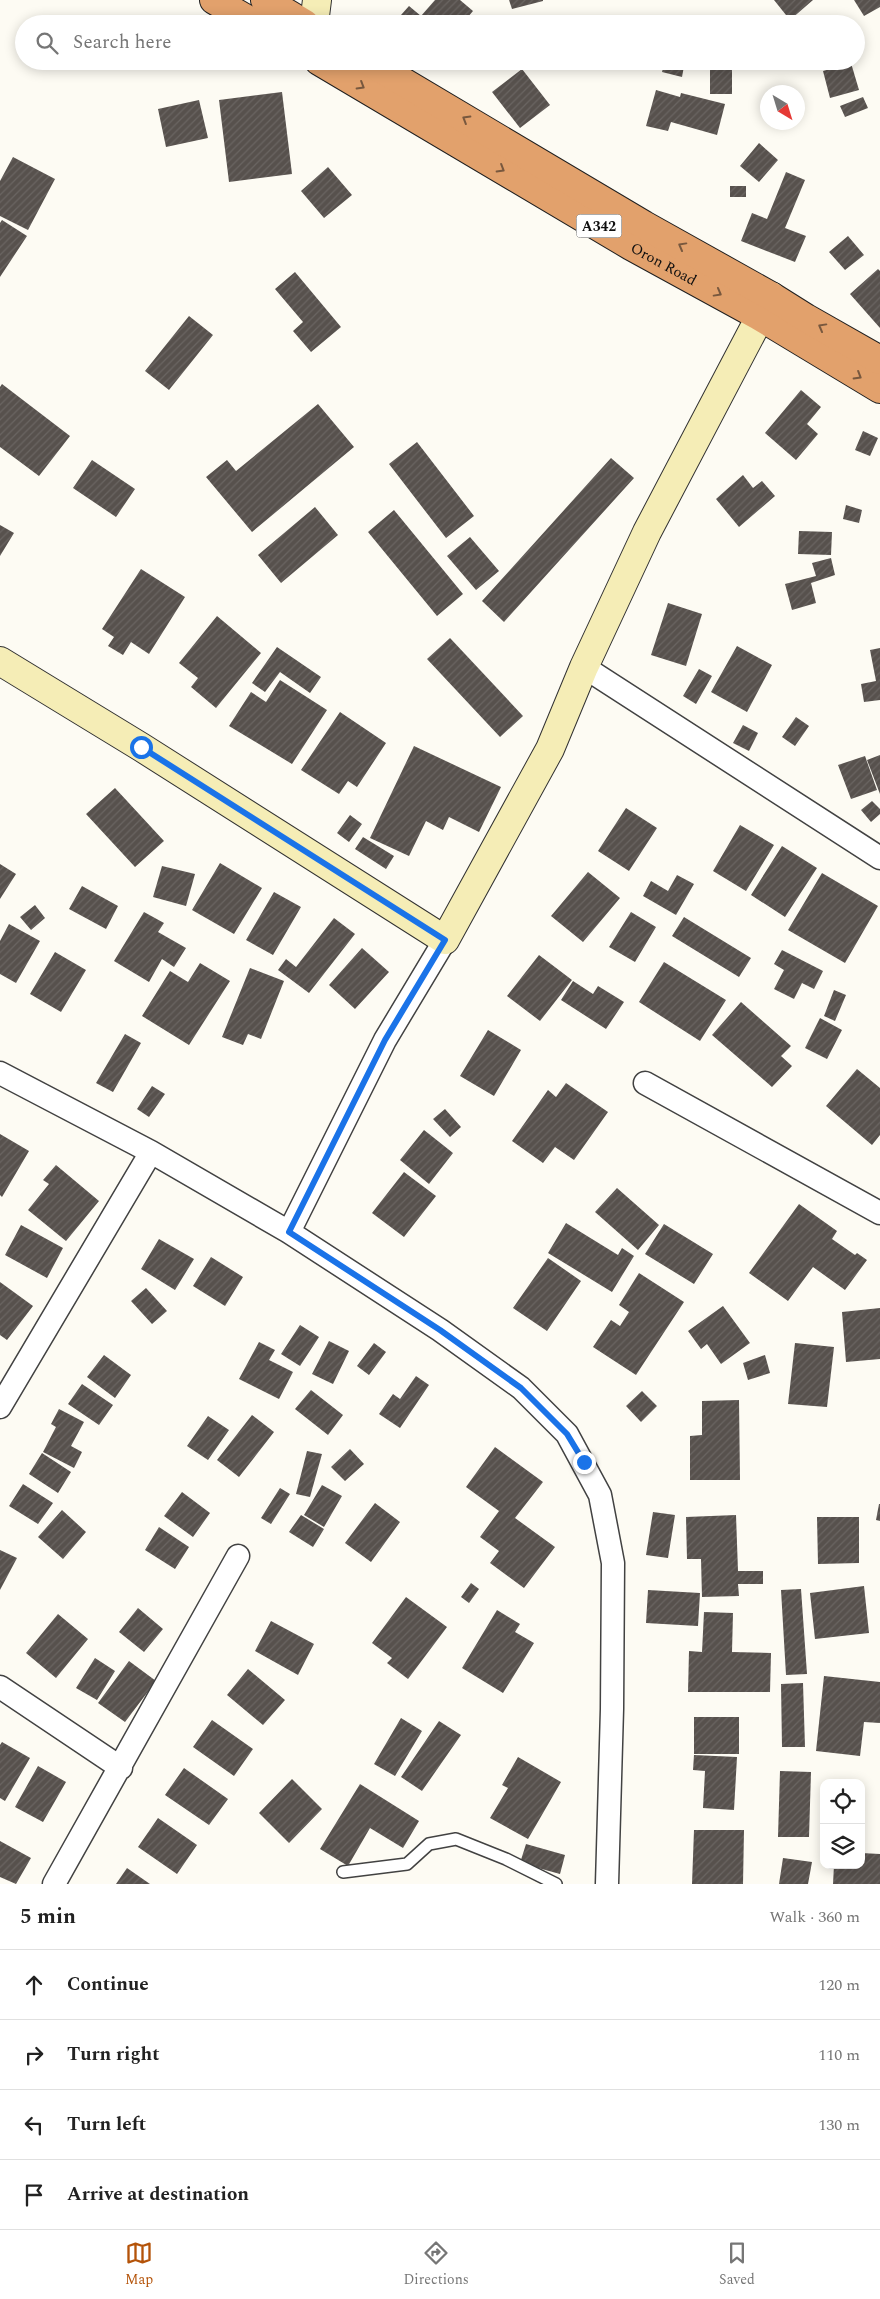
<!DOCTYPE html>
<meta charset="utf-8">
<style>
:root{--surface:#fff;--page:#f6f6f6;--text:#222;--muted:#767676;--line:#e0e0e0;--accent:#b45309}
body{margin:0;font-family:Spectral,serif;background:var(--page);color:var(--text)}
.controls{position:absolute;right:15px;bottom:15px;display:grid;overflow:hidden;border-radius:10px;box-shadow:0 2px 12px #0003}
.controls button{width:45px;height:45px;display:grid;place-items:center;padding:0;border:0;border-bottom:1px solid var(--line);background:var(--surface);color:var(--text);font:25px sans-serif}
.compass{position:absolute;left:760px;top:85px;width:45px;height:45px;border-radius:50%;background:var(--surface);box-shadow:0 2px 12px #0003;rotate:142deg}
.stop{position:absolute;width:15px;height:15px;margin:-11px;border:4px solid #1a73e8;border-radius:50%;background:#fff}
.stop.end{background:#1a73e8;border-color:#fff;box-shadow:0 1px 5px #0008}
.list{margin:0;padding:0;list-style:none}
h2{display:flex;justify-content:space-between;align-items:center;height:65px;margin:0;padding:0 20px;font-size:21px}
h2 small{font-size:16px;font-weight:400;color:var(--muted)}
.list li{display:grid;grid-template-columns:32px 1fr auto;gap:15px;align-items:center;box-sizing:border-box;height:70px;padding:0 20px;border-top:1px solid var(--line)}
.list b{display:block;font-size:19px;white-space:nowrap}
.list em{font-size:16px;font-style:normal;color:var(--muted)}
.icon{flex:none;width:28px;height:28px;fill:none;stroke:currentColor;stroke-width:2;stroke-linecap:round;stroke-linejoin:round}
.map{position:relative;flex:none;width:880px;height:1884px;overflow:hidden}
.search{position:absolute;background:var(--surface);box-shadow:0 2px 12px #0003;left:15px;right:15px;top:15px;height:55px;display:flex;align-items:center;gap:12px;box-sizing:border-box;padding:0 18px;border-radius:28px;color:var(--muted);font-size:19px}
.sheet{height:345px;background:var(--surface)}
nav{display:flex;justify-content:space-around;align-items:center;box-sizing:border-box;height:70px;border-top:1px solid var(--line);background:var(--surface);font-size:14px;color:var(--muted)}
nav a{display:grid;justify-items:center;gap:2px}
nav .on{color:var(--accent)}
.map>svg:first-child{display:block}
</style>
<div class="map">
<svg width="880" height="1884" viewBox="0 0 880 1884">
<defs>
<pattern id="building-hatch" width="6" height="6" patternUnits="userSpaceOnUse" patternTransform="scale(1.25)"><rect width="6" height="6" fill="#57514d"/><path d="M-1 1l2-2M0 6l6-6M5 7l2-2" fill="none" stroke="#6a6562"/></pattern>
</defs>
<rect width="100%" height="100%" fill="#fdfbf3"/>
<path fill="url(#building-hatch)" d="M435,0H460L473,11L462,24H393L409,6L421,16Z
M509,0H543V1L512,9Z
M774,0H813L790,20Z
M854,0H880V7L864,16Z
M665,61H685L682,77L662,72Z
M851,63L859,90L830,98L823,71Z
M522,69L550,105L520,128L492,92Z
M710,69L732,70V94H710Z
M656,90L680,97L681,93L725,104L717,135L671,122L668,131L646,126Z
M282,92L292,174L229,182L219,100Z
M863,97L868,108L845,117L840,106Z
M199,100L208,138L166,147L158,109Z
M759,143L778,160L759,182L740,166Z
M13,157L55,179L28,230L0,216V181Z
M328,167L352,195L324,218L301,191Z
M786,172L805,180L785,228L806,236L795,262L741,241L752,213L767,219Z
M730,186H746V197H730Z
M2,220L27,236L0,277V223Z
M848,236L864,255L845,270L829,252Z
M878,269L880,271V328L850,294Z
M295,272L341,327L311,352L293,331L303,322L275,289Z
M189,316L213,335L169,390L145,371Z
M2,384L70,436L39,476L0,447V387Z
M801,390L821,407L807,424L818,434L796,460L765,433Z
M318,404L354,447L252,532L206,477L227,460L236,471Z
M863,431L878,438L870,456L855,450Z
M417,442L474,516L446,538L389,464Z
M611,458L634,478L504,622L482,601Z
M92,460L135,489L116,517L73,488Z
M743,475L753,488L762,481L775,496L739,527L716,499Z
M846,505L862,510L859,523L843,519Z
M315,507L338,535L281,583L258,555Z
M394,510L463,594L437,616L368,532Z
M0,525L14,533L0,556Z
M799,531L832,532L831,555L798,554Z
M470,537L499,571L476,590L447,556Z
M831,558L835,575L811,583L816,603L792,610L785,584L816,576L812,563Z
M141,569L185,597L149,654L131,642L123,655L108,646L114,637L102,629Z
M668,603L702,614L686,666L651,655Z
M217,616L261,653L216,708L191,687L198,678L179,663Z
M450,638L523,716L500,737L427,659Z
M737,646L772,665L747,712L711,692Z
M277,647L321,677L310,693L280,672L265,692L252,683Z
M880,648V700L864,702L861,684L876,681L870,650Z
M699,669L712,676L696,704L683,696Z
M280,680L327,710L292,764L229,726L251,692L266,702Z
M340,712L386,743L357,787L348,781L339,794L301,770Z
M796,717L809,726L795,746L782,737Z
M743,725L758,733L749,751L733,743Z
M414,746L501,787L479,832L449,817L443,830L426,821L409,856L370,838Z
M880,755V794L867,760Z
M865,756L877,790L851,799L838,765Z
M115,788L164,841L135,867L86,814Z
M872,801L880,809V814L871,822L861,810Z
M626,808L657,828L629,871L598,851Z
M350,815L362,824L349,842L337,833Z
M740,825L774,845L746,891L713,871Z
M363,837L394,856L386,869L355,849Z
M782,846L817,868L785,917L751,895Z
M220,863L262,888L234,934L192,910Z
M0,864L16,874L0,899Z
M162,866L195,874L186,906L153,897Z
M588,872L620,898L583,942L551,916Z
M822,873L878,906L845,963L788,930Z
M677,875L694,884L676,915L643,896L651,881L668,891Z
M82,886L118,906L106,929L69,909Z
M274,892L301,907L273,955L246,940Z
M35,905L45,918L31,930L20,917Z
M144,912L164,923L158,932L186,948L174,967L162,959L149,982L114,961Z
M631,912L656,927L635,962L609,947Z
M684,917L751,958L739,977L672,936Z
M334,918L355,934L309,993L278,970L286,959L296,967Z
M9,924L40,941L16,983L0,974V941Z
M362,948L389,972L355,1009L329,985Z
M782,950L823,971L814,989L802,983L794,999L774,989L784,970L774,964Z
M55,952L86,970L61,1012L30,994Z
M539,955L572,980L540,1021L507,996Z
M664,962L726,1000L700,1041L639,1002Z
M200,963L230,981L189,1045L142,1016L170,971L188,982Z
M250,968L284,981L261,1039L248,1034L243,1045L222,1037Z
M573,981L593,994L598,986L624,1002L606,1029L561,1000Z
M834,990L846,995L835,1021L824,1016Z
M741,1002L791,1046L781,1056L792,1066L772,1087L712,1035Z
M820,1018L842,1030L827,1059L805,1048Z
M488,1030L521,1050L494,1096L460,1076Z
M125,1034L141,1043L113,1092L96,1083Z
M857,1069L880,1088V1135L872,1145L826,1106Z
M566,1083L608,1112L574,1160L555,1147L543,1163L512,1141L548,1090L556,1097Z
M152,1086L165,1094L149,1117L137,1109Z
M445,1109L461,1127L450,1137L433,1119Z
M424,1130L453,1153L429,1184L400,1160Z
M0,1134L29,1151L2,1197L0,1195Z
M56,1165L99,1201L66,1241L28,1210L49,1184L43,1180Z
M404,1172L436,1196L404,1237L372,1213Z
M617,1188L659,1225L638,1250L595,1212Z
M799,1204L837,1231L832,1239L855,1255L857,1253L867,1260L845,1290L813,1267L788,1301L749,1273Z
M566,1223L618,1255L622,1248L634,1256L612,1292L548,1253Z
M664,1224L713,1254L694,1284L645,1254Z
M21,1225L63,1248L47,1278L5,1255Z
M159,1239L194,1259L175,1290L141,1269Z
M211,1257L243,1277L225,1306L193,1286Z
M548,1258L581,1281L547,1331L513,1308Z
M639,1273L684,1302L636,1375L593,1347L611,1320L620,1326L629,1312L619,1305Z
M0,1282L33,1306L7,1340L0,1335Z
M146,1288L167,1311L152,1324L131,1301Z
M723,1306L750,1343L721,1364L707,1344L701,1349L688,1331Z
M880,1308V1359L846,1362L842,1312Z
M300,1325L319,1337L300,1366L281,1354Z
M329,1341L349,1351L333,1384L312,1374Z
M259,1342L275,1350L269,1360L293,1372L279,1399L239,1379Z
M374,1343L386,1352L369,1375L357,1366Z
M795,1343L834,1347L827,1407L788,1404Z
M104,1355L131,1375L115,1398L87,1377Z
M765,1355L770,1373L748,1380L743,1363Z
M416,1376L429,1385L400,1428L379,1414L393,1394L400,1399Z
M82,1384L113,1405L99,1425L68,1404Z
M311,1390L343,1415L328,1435L295,1409Z
M642,1391L657,1406L641,1422L626,1406Z
M739,1400L740,1480H690V1436L702,1435V1401Z
M59,1409L84,1422L71,1446L82,1452L74,1468L43,1452L56,1427L51,1424Z
M252,1415L274,1432L239,1477L217,1460Z
M208,1416L229,1430L208,1460L187,1446Z
M495,1447L543,1482L515,1518L555,1547L524,1588L490,1563L499,1551L480,1537L499,1511L466,1487Z
M350,1449L364,1464L345,1481L331,1467Z
M307,1451L322,1454L310,1497L296,1494Z
M42,1453L71,1472L58,1493L29,1474Z
M23,1484L53,1503L38,1524L9,1506Z
M322,1485L342,1496L324,1527L304,1515Z
M280,1488L290,1494L271,1524L261,1518Z
M182,1492L210,1513L193,1537L164,1516Z
M375,1503L400,1522L371,1562L345,1543Z
M879,1504H880V1521L876,1520Z
M62,1510L86,1532L63,1559L38,1537Z
M653,1512L675,1515L668,1558L646,1555Z
M301,1515L324,1529L313,1547L289,1532Z
M736,1515L738,1571H763V1584H738L739,1596L702,1597L701,1559H687L686,1517Z
M817,1517H859V1563L818,1564Z
M159,1527L189,1547L175,1569L145,1550Z
M0,1550L17,1558L0,1590Z
M471,1583L479,1589L469,1603L461,1597Z
M864,1586L869,1633L815,1639L810,1593Z
M801,1589L807,1674L786,1675L781,1590Z
M648,1590L700,1593L698,1626L646,1623Z
M406,1597L447,1627L408,1679L387,1663L392,1658L372,1643Z
M138,1608L163,1629L144,1652L119,1632Z
M497,1610L520,1624L515,1632L534,1643L503,1693L462,1668Z
M704,1612L733,1613L732,1652L771,1653L770,1692H688L689,1651L702,1652Z
M58,1614L88,1639L56,1678L26,1653Z
M271,1621L314,1644L298,1675L255,1651Z
M95,1658L115,1671L97,1700L76,1688Z
M129,1661L156,1681L125,1722L98,1703Z
M248,1669L285,1700L263,1725L227,1695Z
M824,1676L880,1682V1723L864,1722L860,1756L816,1751Z
M803,1683L805,1747H782L781,1684Z
M694,1717H739V1754H694Z
M401,1718L422,1731L395,1776L374,1764Z
M212,1720L253,1749L234,1776L193,1747Z
M439,1721L461,1735L422,1791L401,1777Z
M2,1742L30,1758L5,1801L0,1798V1745Z
M694,1755L737,1757L734,1810L703,1808L705,1771L693,1770Z
M518,1757L561,1782L528,1839L490,1818L508,1788L502,1785Z
M38,1766L66,1782L43,1822L15,1807Z
M184,1768L228,1799L209,1825L165,1795Z
M780,1771L811,1772L809,1837H778Z
M292,1779L322,1809L289,1843L259,1813Z
M360,1784L419,1821L403,1848L370,1828L348,1866L320,1849Z
M158,1818L197,1845L177,1874L138,1847Z
M694,1830H744L743,1884H692Z
M0,1841L31,1858L16,1884L0,1877Z
M526,1844L565,1855L560,1874L520,1863Z
M861,1853L880,1854V1884H833L834,1865H861Z
M783,1858L812,1862L808,1884H779Z
M127,1868L150,1884H116Z"/>
<g fill="none" stroke-linecap="round" stroke-linejoin="round">
<g stroke="#424242" stroke-width="14">
<path id="lane" d="M343,1872L407,1864L429,1844L456,1839L506,1859L556,1884"/>
</g>
<g stroke="#424242" stroke-width="25">
<path id="street" d="M584,667L880,858
M0,1073L151,1152L289,1232L440,1330L521,1388L567,1434L600,1495L613,1563L612,1709L607,1884
M645,1083L880,1213
M289,1232L385,1040L445,940
M0,1407L151,1152
M0,1687L121,1768
M54,1884L238,1556"/>
</g>
<g stroke="#313131" stroke-width="30">
<path id="secondary" d="M314,24L317,0
M0,661L141,747L445,940L550,749L584,667L647,532L771,296"/>
</g>
<g stroke="#202020" stroke-width="30">
<g id="highway">
<path d="M214,0L255,24"/>
<path d="M265,0L305,24"/>
<path id="s1" d="M319,61L631,246L759,316L880,389"/>
<path d="M368,61L644,225L771,296L806,318L880,360"/>
</g>
</g>
<use href="#lane" stroke="#fff" stroke-width="11"/>
<use href="#street" stroke="#fff" stroke-width="22"/>
<use href="#secondary" stroke="#f5edb6" stroke-width="28"/>
<use href="#highway" stroke="#e2a16c" stroke-width="28"/>
</g>
<defs><path id="oneway-chevron" d="M-2-3.5L2.5 0L-2 3.5" fill="none" stroke-width="1.6" stroke-linecap="round" stroke-linejoin="round" transform="scale(1.25)"/></defs>
<g stroke="#78583e">
<use href="#oneway-chevron" transform="translate(361 86) rotate(31)"/>
<use href="#oneway-chevron" transform="translate(466 119) rotate(-149)"/>
<use href="#oneway-chevron" transform="translate(501 169) rotate(31)"/>
<use href="#oneway-chevron" transform="translate(682 246) rotate(-151)"/>
<use href="#oneway-chevron" transform="translate(718 293) rotate(29)"/>
<use href="#oneway-chevron" transform="translate(822 327) rotate(-151)"/>
<use href="#oneway-chevron" transform="translate(858 376) rotate(31)"/>
</g>
<g fill="none" stroke-linecap="round" stroke-linejoin="round">
<path stroke="#1a73e8" stroke-width="6" d="M141,747L445,940L385,1040L289,1232L440,1330L521,1388L567,1434L584,1462"/>
</g>
<g text-anchor="middle" stroke-width="5" stroke-linejoin="round" paint-order="stroke">
<rect fill="#fff" stroke="#575757" stroke-width="1" x="576.5" y="214.5" width="45" height="23" rx="4"/>
<g font-size="14" font-weight="bold" fill="#0f0f0f">
<text x="599" y="231">A342</text>
</g>
<g font-size="15" fill="#0f0f0f" stroke="#fff">
<text dy="5" stroke="none"><textPath href="#s1" startOffset="400">Oron Road</textPath></text>
</g>
</g>
</svg>
<div class="controls">
<button><svg class="icon" aria-label="locate" viewBox="0 0 24 24"><circle cx="12" cy="12" r="6"/><path d="M12 2v4M12 18v4M2 12h4M18 12h4"/></svg></button>
<button><svg class="icon" aria-label="layers" viewBox="0 0 24 24"><path d="M12 4l9 5-9 5-9-5zM3 14l9 5 9-5"/></svg></button>
</div>
<svg class="compass" viewBox="-18 -18 36 36"><path d="M0-13l5 13h-10z" fill="#e53935"/><path d="M0 13l5-13h-10z" fill="#767676"/></svg>
<div class="stop" style="left:141px;top:747px"></div>
<div class="stop end" style="left:584px;top:1462px"></div>
<div class="search"><svg class="icon" aria-label="search" viewBox="0 0 24 24"><circle cx="10" cy="10" r="6"/><path d="M15 15l6 6"/></svg>Search here</div>
</div>
<section class="sheet">
<h2>5 min<small>Walk · 360 m</small></h2>
<ul class="list">
<li><svg class="icon" aria-label="ahead" viewBox="0 0 24 24"><path d="M12 20V5M6 11l6-6 6 6"/></svg><div><b>Continue</b></div><em>120 m</em></li>
<li><svg class="icon" aria-label="right" viewBox="0 0 24 24"><path d="M7 20v-9h11M14 6l5 5-5 5"/></svg><div><b>Turn right</b></div><em>110 m</em></li>
<li><svg class="icon" aria-label="left" viewBox="0 0 24 24"><path d="M17 20v-9H6M10 6l-5 5 5 5"/></svg><div><b>Turn left</b></div><em>130 m</em></li>
<li><svg class="icon" aria-label="arrive" viewBox="0 0 24 24"><path d="M6 21V4h12l-3 4 3 4H6"/></svg><div><b>Arrive at destination</b></div></li>
</ul>
</section>
<nav>
<a class="on"><svg class="icon" aria-label="map" viewBox="0 0 24 24"><path d="M3 6l6-2 6 2 6-2v14l-6 2-6-2-6 2zM9 4v14M15 6v14"/></svg>Map</a>
<a><svg class="icon" aria-label="directions" viewBox="0 0 24 24"><path d="M12 3l9 9-9 9-9-9zM9 14v-3h6M13 9l2 2-2 2"/></svg>Directions</a>
<a><svg class="icon" aria-label="saved" viewBox="0 0 24 24"><path d="M7 4h10v16l-5-4-5 4z"/></svg>Saved</a>
</nav>
